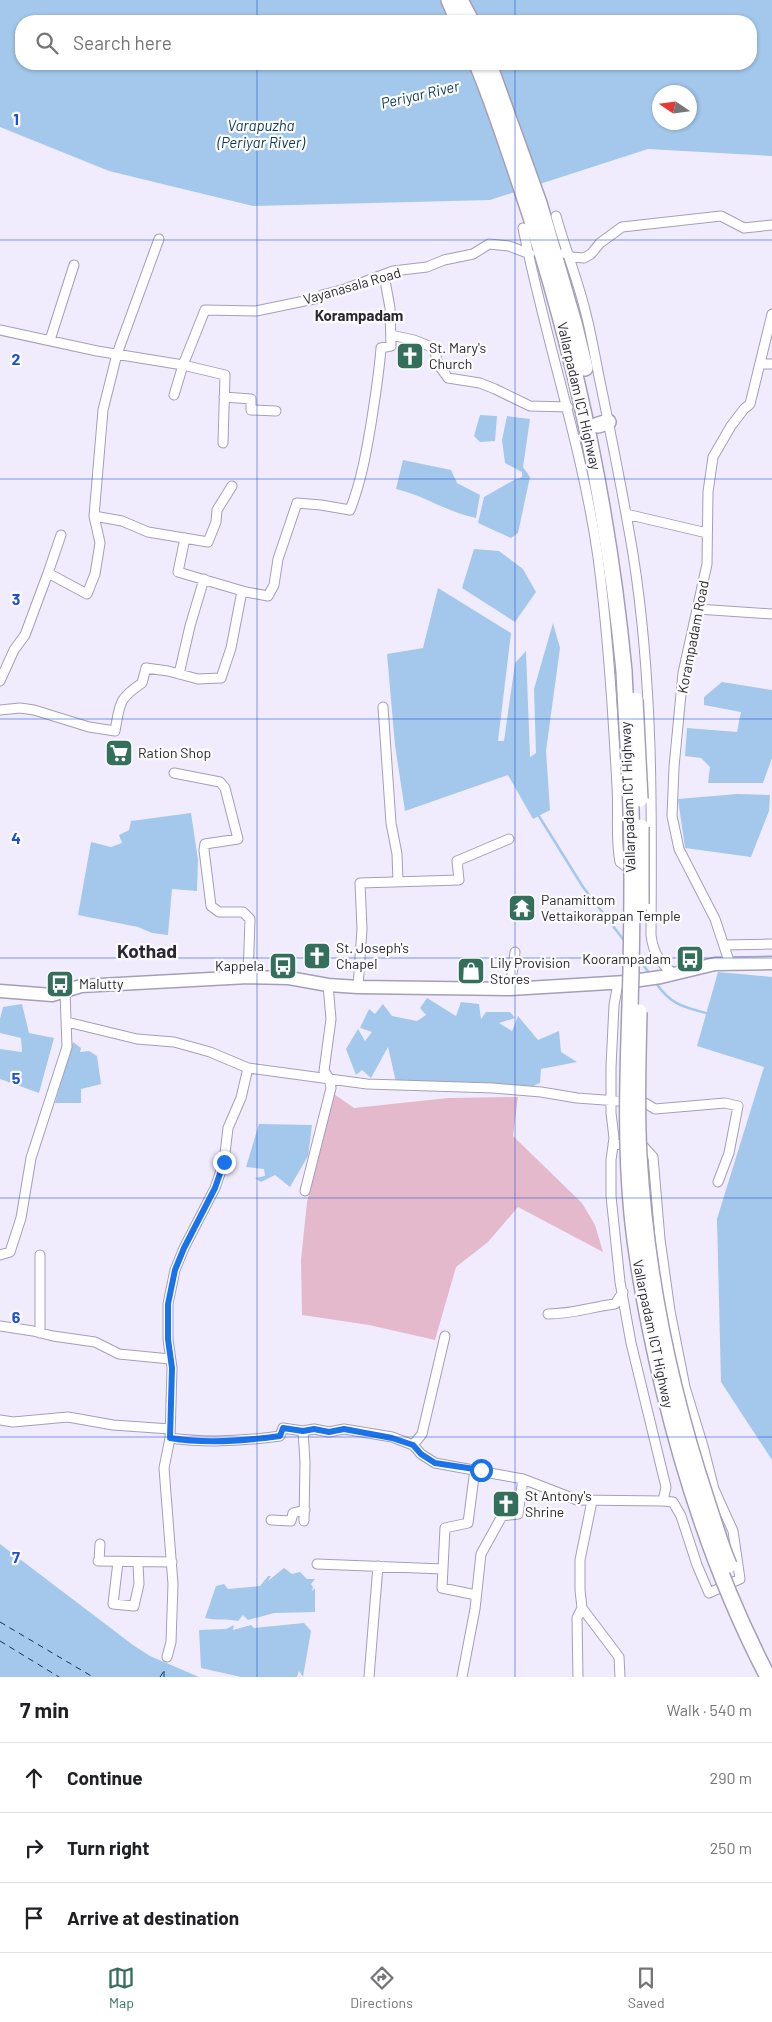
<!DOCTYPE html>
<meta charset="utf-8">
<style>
:root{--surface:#fff;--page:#f6f6f6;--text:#202124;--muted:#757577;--line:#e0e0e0;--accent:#336f5a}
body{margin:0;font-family:Barlow,sans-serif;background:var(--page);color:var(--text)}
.compass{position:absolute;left:652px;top:85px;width:45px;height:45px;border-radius:50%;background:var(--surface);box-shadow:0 1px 4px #0004;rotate:283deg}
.stop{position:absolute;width:15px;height:15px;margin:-11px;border:4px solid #1a73e8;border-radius:50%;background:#fff}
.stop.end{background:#1a73e8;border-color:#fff;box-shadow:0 1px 5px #0008}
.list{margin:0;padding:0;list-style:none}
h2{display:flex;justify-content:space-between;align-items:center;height:65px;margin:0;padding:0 20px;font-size:21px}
h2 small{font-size:16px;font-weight:400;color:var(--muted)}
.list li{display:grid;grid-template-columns:32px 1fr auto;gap:15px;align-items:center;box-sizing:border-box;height:70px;padding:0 20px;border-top:1px solid var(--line)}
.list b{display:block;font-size:19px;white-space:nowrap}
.list em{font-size:16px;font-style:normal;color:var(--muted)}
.icon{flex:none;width:28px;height:28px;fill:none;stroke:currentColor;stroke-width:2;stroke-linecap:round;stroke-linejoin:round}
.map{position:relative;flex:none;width:772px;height:1677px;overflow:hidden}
.search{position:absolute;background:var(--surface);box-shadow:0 1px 4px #0004;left:15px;right:15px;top:15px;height:55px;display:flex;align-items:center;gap:12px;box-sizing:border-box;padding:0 18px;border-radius:20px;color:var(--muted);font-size:19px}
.sheet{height:275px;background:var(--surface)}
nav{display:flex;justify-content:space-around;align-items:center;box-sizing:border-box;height:70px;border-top:1px solid var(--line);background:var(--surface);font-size:14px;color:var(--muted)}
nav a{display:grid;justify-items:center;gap:2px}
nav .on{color:var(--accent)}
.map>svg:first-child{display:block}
</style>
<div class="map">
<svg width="772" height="1677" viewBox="0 0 772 1677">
<rect width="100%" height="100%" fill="#f1ecfd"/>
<path fill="#e4b9cc" d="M334,1094L354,1108L448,1098L518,1097L513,1136L582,1203L595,1225L603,1252L518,1207L488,1242L456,1267L435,1340L369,1325L302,1315L301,1260L307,1202Z"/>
<path fill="#a3c8eb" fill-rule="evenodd" d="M0,0H772V156L648,149L490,200L253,206L109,171L0,127ZM21,21H751V64H21ZM660,92H690V122H660Z
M480,415L497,416L495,441L480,442L474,436Z
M507,416L530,419L523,467L530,477L518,533L511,538L478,523L484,497L514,480L522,477V472L505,463L502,440Z
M403,460L451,470L457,483L480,495L476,518C447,512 425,496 396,489Z
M474,549L499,551L523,569L536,592L515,622L462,588Z
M438,588L511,633L498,741H504L515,663L526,651L530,757L536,753L534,689L553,623L560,648L546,751L550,810L533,819L508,775L405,811L395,745L387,654L423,648Z
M722,682L772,690V758L763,783H708L710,767L701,758L685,756L687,728L737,732L741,712L704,705V697Z
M737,794L770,795L769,811L751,857L685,848L678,799Z
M191,813L198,860L197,891L172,889L168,935L152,933L138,927L78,915L91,842L111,847L122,843L119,835L129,830L131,821Z
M718,972L772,977V1460L721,1382L717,1219L764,1067L697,1046Z
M427,998L456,1016L461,1002L479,1004L481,1019L486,1012H510L515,1018L499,1023L512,1031L518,1016L538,1040L559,1031L561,1052L577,1062L541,1069L540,1083L526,1089L396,1082L388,1047L371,1078L362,1070L356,1075L346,1049L358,1029L365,1041L372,1032L360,1028L369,1009L375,1014L383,1004L392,1016L417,1021L426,1015L420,1008Z
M22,1004L29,1033L54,1038L39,1093L0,1079V1049L22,1052L21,1038L0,1033V1019L3,1007Z
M73,1042L81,1048L80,1052L89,1051L97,1056L101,1084L81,1089V1103H55Z
M259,1124L312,1125L308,1156L290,1187L275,1175L261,1182L255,1178L265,1176L264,1169L246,1167Z
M0,1544L133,1645L150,1656L199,1677H0Z
M284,1568L292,1574L300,1572L307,1579H315L311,1584L313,1587L312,1591L315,1588V1612L274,1613L248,1620L243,1615L238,1621C226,1618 216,1621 205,1618L216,1586L224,1584L228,1589L260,1586L268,1576H271L268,1581Z
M304,1623L311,1631L303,1677L299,1671L297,1677H241L201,1668L199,1630L226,1629L234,1625L233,1630L251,1625L254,1628Z"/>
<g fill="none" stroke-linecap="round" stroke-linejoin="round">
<path stroke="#a3c8eb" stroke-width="2.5" d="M537,813L583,887L626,943
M637,957L650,974
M656,983C670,1004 683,1007 706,1013"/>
<path stroke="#0d395a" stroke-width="1" stroke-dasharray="6 5" stroke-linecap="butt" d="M0,1622L93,1677
M0,1641L59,1677
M164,1671V1677
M160,1677L164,1671"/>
<g stroke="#a59eb8" stroke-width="11">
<path id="minor" d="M556,216C565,248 577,278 585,310C592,336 596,364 602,391C613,445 624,500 633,554C653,680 652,808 651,935C653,953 660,963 674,974
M523,228C545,339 582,445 598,557C608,633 613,710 617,787C619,812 615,837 620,862L634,872
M564,253L572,257L584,258L591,254L600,243L622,227L721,216L744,228L772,225
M0,330L97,351L183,365L205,310L256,311L319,298L322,295L345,289L393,271L427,267L444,260L473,254L489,244L509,246L530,254
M391,335L414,340L434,348L438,364L448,378L480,383L495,389L530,406L568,407
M50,340L74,265
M760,364H772
M174,395L183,365L225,375L223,443
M224,397L251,399V410L276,411
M626,514L707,533
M94,516L122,521L148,532L208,542L216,522L217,510L232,486
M185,538L178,572L246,592L268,596L274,585L278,559L297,503L321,505L350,510C361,482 366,454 371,424C375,399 379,374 381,348L391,346L390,308L384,275
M48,573L61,535
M697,609L772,614
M179,674L190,626L204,579
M0,681L14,650L25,635L48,573L87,594L95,574L100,543L94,516L103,410L117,354L159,239
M383,707L391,823L397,854L398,881
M0,710L20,708L34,710L89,727L115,731C120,704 118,699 142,683L146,668L168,671L198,679L221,678L231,648L242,591
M174,773L220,782L225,788L238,839L205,844L204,850L211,906L219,912H243L250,919L248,977
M724,945L772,944
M730,964L715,919L679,849L672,816L674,767L683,673L707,564L708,492L713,457L731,426L744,409L750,404L772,314
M358,987L362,929L360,883L459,880L457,861L509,839
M510,989L515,952
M67,1022L137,1039L174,1042L210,1052L248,1068L241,1098L228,1128L224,1162L215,1188L184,1248L175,1270L168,1304V1339L172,1368L170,1438L164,1468L173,1584L171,1642L167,1657
M248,1068L367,1084L493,1088L541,1092L577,1098L645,1103L655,1109L725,1103L738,1106L729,1153L718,1182
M613,1144L643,1146L653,1157L660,1239L670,1311L685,1387L703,1446L714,1489L733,1531L740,1579L709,1593L697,1565L681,1516L673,1502L663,1501
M305,1191L331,1088L329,1078L324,1071L331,1019L328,985
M0,1255L10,1252L21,1218L31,1158L67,1047L65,991
M548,1314C574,1314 590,1307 615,1304L623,1292
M0,1326L33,1331L53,1336L95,1342L119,1354L170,1359
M40,1333V1255
M0,1420L13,1422L68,1417L113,1425L170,1429
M303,1431L305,1462L304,1521
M170,1438C206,1443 244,1441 280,1436L283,1428L303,1431L314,1429L329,1432L344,1429L392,1437L413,1445L421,1454L435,1463L523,1479L577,1500L663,1501L666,1487L631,1343L620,1282L611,1196V1160L614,1138L611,1113V1067L614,1005L618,983
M413,1445L422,1434L445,1336
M475,1469L468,1523L445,1528L442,1588L476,1595
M592,1501L580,1560V1590L582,1608L619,1657L620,1677
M271,1520L291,1521L293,1513L305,1510
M98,1561L172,1562
M99,1561L100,1544
M118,1562L113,1604L134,1606L139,1584L138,1563
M317,1564L443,1569
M369,1677L378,1566
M462,1677L475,1609L481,1554L502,1516L518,1514L523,1479
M578,1677L577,1618L582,1608"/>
</g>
<g stroke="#a59eb8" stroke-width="15">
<path id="secondary" d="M0,991L52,995L81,986L248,977L289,978L328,985L358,987L510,989L626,982L661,977L715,964L772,963"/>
</g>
<g stroke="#a59eb8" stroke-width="18">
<path id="trunk" d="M449,0L458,21
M460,0L471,21
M477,64C493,102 506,142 519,181C573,340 608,504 624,671
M489,64L539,203L574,323L585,368
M598,425L608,422"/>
</g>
<use href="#minor" stroke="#fff" stroke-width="9"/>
<use href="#secondary" stroke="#fff" stroke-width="12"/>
<use href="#trunk" stroke="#fff" stroke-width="15"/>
<g stroke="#a59eb8" stroke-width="18" stroke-linecap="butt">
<path id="trunk-bridge" d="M624,671C626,718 630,764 631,811C633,864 632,918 631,971C629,1052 624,1133 632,1214C638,1274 650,1332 664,1391C688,1490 721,1587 768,1677
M635,700L640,799
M641,904V827
M639,1012C638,1060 636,1108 639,1156C646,1272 670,1390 707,1501C714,1522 720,1544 729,1565"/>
</g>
<use href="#trunk-bridge" stroke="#fff" stroke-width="15"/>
</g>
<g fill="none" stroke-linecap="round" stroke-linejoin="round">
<path stroke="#1a73e8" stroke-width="6" d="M224,1162L215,1188L184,1248L175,1270L168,1304V1339L172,1368L170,1438C206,1444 244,1441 280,1436L283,1428L303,1431L314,1429L329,1432L344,1429L392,1438L413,1445L421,1454L435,1463L481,1470"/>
</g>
<path fill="none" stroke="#1d4ed8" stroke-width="1" stroke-opacity="0.55" d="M257,0V21M515,0V21M257,64V1677M515,64V1677M0,240H772M0,479H772M0,719H772M0,958H772M0,1198H772M0,1437H772"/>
<defs>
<g id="church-square" transform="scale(1.4375)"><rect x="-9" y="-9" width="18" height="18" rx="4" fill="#336f5a" stroke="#fcfcfc"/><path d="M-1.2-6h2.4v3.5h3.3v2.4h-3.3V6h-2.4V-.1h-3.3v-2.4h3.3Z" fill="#fff"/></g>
<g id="supermarket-square" transform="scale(1.4375)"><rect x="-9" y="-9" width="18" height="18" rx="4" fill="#336f5a" stroke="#fcfcfc"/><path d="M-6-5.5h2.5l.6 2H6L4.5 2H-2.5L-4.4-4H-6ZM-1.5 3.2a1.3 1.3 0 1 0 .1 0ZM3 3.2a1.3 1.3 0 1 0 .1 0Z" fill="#fff"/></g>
<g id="temple-square" transform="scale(1.4375)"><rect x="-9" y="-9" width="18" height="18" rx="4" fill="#336f5a" stroke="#fcfcfc"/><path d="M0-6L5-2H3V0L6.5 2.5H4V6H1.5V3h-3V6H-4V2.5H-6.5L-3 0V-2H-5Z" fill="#fff"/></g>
<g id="bus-square" transform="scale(1.4375)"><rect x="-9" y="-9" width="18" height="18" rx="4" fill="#336f5a" stroke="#fcfcfc"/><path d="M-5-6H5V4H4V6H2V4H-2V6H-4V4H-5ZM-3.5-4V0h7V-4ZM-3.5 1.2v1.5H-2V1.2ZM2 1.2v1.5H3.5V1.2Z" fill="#fff"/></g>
<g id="shop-square" transform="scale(1.4375)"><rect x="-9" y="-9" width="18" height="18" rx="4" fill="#336f5a" stroke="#fcfcfc"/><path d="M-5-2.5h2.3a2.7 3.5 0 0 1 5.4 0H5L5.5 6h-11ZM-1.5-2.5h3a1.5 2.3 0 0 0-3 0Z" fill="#fff"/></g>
</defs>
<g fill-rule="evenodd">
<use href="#church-square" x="410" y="356"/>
<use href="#supermarket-square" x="119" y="753"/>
<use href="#temple-square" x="522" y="908"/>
<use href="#church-square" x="317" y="956"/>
<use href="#bus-square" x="690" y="959"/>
<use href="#bus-square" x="283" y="966"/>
<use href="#shop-square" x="471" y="971"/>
<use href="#bus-square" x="60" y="984"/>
<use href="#church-square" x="506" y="1504"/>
</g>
<g text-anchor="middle" stroke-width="4.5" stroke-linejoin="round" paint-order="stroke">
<g font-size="14" fill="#2a2731" stroke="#fcfcfc">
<text transform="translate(352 286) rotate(-16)" y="5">Vayanasala Road</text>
<text transform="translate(579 396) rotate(77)" y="5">Vallarpadam ICT Highway</text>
<text transform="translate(693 637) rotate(-79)" y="5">Korampadam Road</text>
<text transform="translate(628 797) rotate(-92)" y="5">Vallarpadam ICT Highway</text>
<text transform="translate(653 1334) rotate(78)" y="5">Vallarpadam ICT Highway</text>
</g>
<g font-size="14" fill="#2a2731" stroke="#fcfcfc" text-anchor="start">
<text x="429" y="353">St. Mary's<tspan x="429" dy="16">Church</tspan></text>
<text x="138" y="758">Ration Shop</text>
<text x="541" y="905">Panamittom<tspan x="541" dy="16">Vettaikorappan Temple</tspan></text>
<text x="336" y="953">St. Joseph's<tspan x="336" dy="16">Chapel</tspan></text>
<text x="671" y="964" text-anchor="end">Koorampadam</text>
<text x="490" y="968">Lily Provision<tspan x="490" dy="16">Stores</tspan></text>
<text x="264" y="971" text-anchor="end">Kappela</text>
<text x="79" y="989">Malutty</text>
<text x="525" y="1501">St Antony's<tspan x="525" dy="16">Shrine</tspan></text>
</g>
<g font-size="15" font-style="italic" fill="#0d395a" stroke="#fcfcfc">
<text transform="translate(420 95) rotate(-13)" y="5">Periyar River</text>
<text x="261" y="131">Varapuzha<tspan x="261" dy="17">(Periyar River)</tspan></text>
</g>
<g font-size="15" font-weight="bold" fill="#2a2731" stroke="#fcfcfc">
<text x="359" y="321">Korampadam</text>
</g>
<g font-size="19" font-weight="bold" fill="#2a2731" stroke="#fcfcfc">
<text x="147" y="958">Kothad</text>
</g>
</g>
<g font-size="16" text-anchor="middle" font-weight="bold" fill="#1d4ed8" stroke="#fcfcfc" stroke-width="4.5" stroke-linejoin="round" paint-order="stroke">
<text x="16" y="125">1</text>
<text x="16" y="365">2</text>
<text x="16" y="605">3</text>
<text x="16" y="844">4</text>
<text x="16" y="1084">5</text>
<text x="16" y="1323">6</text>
<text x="16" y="1563">7</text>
</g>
</svg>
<svg class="compass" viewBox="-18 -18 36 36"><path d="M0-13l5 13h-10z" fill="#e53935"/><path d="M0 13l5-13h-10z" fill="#757577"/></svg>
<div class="stop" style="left:481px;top:1470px"></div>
<div class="stop end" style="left:224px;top:1162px"></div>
<div class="search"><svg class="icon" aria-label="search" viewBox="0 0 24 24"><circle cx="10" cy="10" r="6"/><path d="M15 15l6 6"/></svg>Search here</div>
</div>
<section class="sheet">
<h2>7 min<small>Walk · 540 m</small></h2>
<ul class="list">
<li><svg class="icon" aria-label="ahead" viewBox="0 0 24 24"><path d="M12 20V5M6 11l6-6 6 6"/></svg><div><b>Continue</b></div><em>290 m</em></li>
<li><svg class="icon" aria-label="right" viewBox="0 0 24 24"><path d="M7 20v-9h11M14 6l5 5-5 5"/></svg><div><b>Turn right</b></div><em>250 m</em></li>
<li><svg class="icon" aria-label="arrive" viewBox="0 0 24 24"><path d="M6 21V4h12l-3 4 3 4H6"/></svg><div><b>Arrive at destination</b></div></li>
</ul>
</section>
<nav>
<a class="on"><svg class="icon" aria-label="map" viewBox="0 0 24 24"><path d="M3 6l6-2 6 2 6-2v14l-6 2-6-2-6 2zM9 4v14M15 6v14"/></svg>Map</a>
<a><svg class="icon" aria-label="directions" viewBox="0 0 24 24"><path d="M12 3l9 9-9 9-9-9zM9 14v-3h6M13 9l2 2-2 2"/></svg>Directions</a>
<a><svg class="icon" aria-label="saved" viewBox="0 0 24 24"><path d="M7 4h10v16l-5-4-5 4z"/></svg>Saved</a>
</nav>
